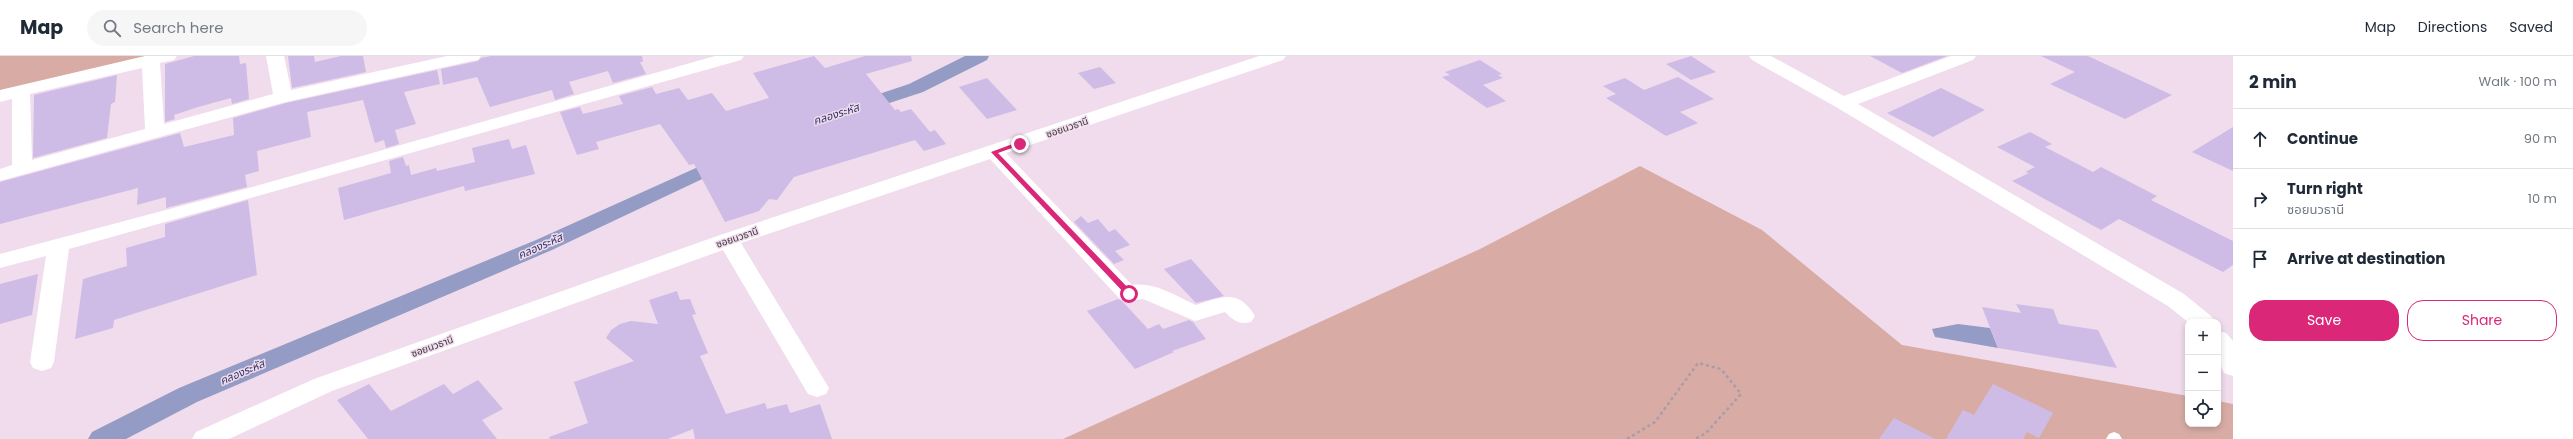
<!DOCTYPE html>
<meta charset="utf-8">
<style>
:root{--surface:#fff;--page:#f6f6f7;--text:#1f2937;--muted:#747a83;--line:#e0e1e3;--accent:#db2777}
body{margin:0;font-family:Poppins,"Noto Sans Thai",sans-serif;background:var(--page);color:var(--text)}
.controls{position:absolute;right:12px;bottom:12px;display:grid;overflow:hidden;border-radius:8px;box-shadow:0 2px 6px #0003}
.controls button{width:36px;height:36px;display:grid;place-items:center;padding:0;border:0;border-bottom:1px solid var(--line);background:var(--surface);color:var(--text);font:20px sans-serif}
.stop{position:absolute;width:12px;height:12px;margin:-9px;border:3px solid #db2777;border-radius:50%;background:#fff}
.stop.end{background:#db2777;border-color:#fff;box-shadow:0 1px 4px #0008}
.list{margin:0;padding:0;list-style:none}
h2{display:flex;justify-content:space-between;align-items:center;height:52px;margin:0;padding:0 16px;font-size:17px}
h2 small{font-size:13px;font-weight:400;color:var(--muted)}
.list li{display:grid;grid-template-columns:26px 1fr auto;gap:12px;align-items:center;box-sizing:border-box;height:60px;padding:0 16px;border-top:1px solid var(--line)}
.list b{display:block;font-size:15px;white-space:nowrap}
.list p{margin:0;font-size:13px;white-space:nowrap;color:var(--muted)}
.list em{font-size:13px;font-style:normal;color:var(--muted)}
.actions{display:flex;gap:8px;padding:12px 16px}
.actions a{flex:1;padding:9px 0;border:1px solid var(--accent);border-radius:16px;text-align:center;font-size:14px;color:var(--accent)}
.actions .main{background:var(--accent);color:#fff}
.icon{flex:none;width:22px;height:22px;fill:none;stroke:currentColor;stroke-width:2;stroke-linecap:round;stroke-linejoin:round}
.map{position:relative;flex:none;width:2233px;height:383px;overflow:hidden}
header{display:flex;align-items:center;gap:24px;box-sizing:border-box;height:56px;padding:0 20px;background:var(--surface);border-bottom:1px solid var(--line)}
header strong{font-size:19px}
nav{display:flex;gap:22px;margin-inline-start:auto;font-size:14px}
.search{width:280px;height:36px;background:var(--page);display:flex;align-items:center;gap:10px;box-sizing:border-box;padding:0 14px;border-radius:22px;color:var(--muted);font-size:15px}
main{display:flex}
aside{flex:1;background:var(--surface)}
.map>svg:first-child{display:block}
</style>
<header>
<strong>Map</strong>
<div class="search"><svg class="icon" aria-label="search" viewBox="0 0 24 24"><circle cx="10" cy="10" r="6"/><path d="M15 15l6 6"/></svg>Search here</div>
<nav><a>Map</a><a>Directions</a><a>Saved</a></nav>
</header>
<main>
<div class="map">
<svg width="2233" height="383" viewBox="0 0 2233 383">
<rect width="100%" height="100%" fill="#f0dcec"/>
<path fill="#d8aca4" d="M0,0H150L0,35Z
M1640,110L1762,174L1902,289L2188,340V368H2218V345L2233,348V383H1063L1480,193Z"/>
<path fill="#949cc5" d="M1958,268L1990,272L1998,292L1935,281L1932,273Z"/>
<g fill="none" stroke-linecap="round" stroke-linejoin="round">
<path fill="#949cc5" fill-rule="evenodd" d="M965,0H989L987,4L923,36L856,58L849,56L846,52L849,48L909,28Z
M727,98L734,100L738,104L734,108L552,194L197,346L126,383H88L92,376L179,332L536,184Z"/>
</g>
<path fill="#cebce6" d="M194,0H239L240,8L246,7L249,43L232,48L231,42L198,51L174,59L175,63L165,66V8Z
M288,0H314L315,6L341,0H363L366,16L292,32Z
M491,0H642L643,6H640L646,18L613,27L608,15L569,26L574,38L555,44L552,34L490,51L477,21L443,29L441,13L478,5L481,2Z
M814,0L825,12L865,0H911L912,5L866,18L895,54L898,53L901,56L911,53L930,76L935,74L946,88L924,95L915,84L794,121L777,144L769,143L759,155L725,166L694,108L689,109L660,68L596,86L599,93L577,99L560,56L580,51L583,58L623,48L619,40L652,31L656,38L679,32L688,44L712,37L726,55L769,42L753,17Z
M1691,0L1716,16L1691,24L1666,8Z
M1870,0H1947L1902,17Z
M2041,0H2088L2172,39L2125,63L2050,28L2075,16Z
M1480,4L1502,18L1498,19L1503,22L1483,29L1506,45L1487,52L1442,21L1450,19L1445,16Z
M1100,11L1116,27L1094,33L1078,17Z
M437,14L440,28L404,36L416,68L395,74L399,88L386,92L384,84L375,87L363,44L307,56L311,81L257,95L259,115L245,119L247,131L166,152V141L137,149L138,132L0,168V126L180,77L184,91L234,79L233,62L286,47Z
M117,19L115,46L111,48L107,82L33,102L34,39Z
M1678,21L1714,43L1680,56L1698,67L1666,80L1606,42L1616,38L1603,30L1625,22L1644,34Z
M987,22L1017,54L987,63L959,31Z
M1941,32L1985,54L1933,81L1887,57Z
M2233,71V115L2192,96Z
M2030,76L2052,88L2045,91L2093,116L2101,111L2157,140L2151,144L2233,185V209L2223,216L2119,163L2101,174L2012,125L2029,117L2025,116L2035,111L1997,91Z
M509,83L512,93L526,89L535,118L465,135L464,130L344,164L338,132L391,117L389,105L403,101L406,110L409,109L411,119L436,112L437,115L475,106L472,92Z
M248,144L257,219L114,264L113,272L75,283L83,223L127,210L126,192L165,181V168Z
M1081,160L1088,167L1098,163L1109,176L1115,173L1130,189L1115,195L1124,204L1114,208L1074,166Z
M1191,203L1224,240L1196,247L1164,213Z
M38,218L32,259L0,268V228Z
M677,235L680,244L690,243L696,258L692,259L708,297L700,300L726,358L765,347L767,353L787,348L790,357L820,348L832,383H695L693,373L668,383H550L549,381L588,367L574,326L634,305L606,282L611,274L620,268L631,265L658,268L649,244Z
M1118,243L1122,245L1148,273L1159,268L1163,273L1189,264L1193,266L1206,283L1172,295L1174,296L1135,313L1087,255Z
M2016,248L2053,253L2059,268L2098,274L2117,312L1998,292L1982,251L2021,257Z
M478,324L503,353L482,364L497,383H368L337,344L369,328L391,355L444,328L453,338Z
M1993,328L2053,357L2039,382L2027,376L2023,383H1946L1963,354L1974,359Z
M1894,362L1935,383H1879Z"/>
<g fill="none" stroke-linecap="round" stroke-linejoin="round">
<path stroke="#aa9ba7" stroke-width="2.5" stroke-dasharray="3 3" stroke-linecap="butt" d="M1627,383L1655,366L1698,307L1721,313L1741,338L1706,377L1695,383"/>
<path fill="#fff" fill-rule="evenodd" d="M2114,376L2119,378L2122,383H2106L2109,378Z"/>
<path fill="#fff" fill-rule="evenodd" d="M145,0H177L174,4L160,7L164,68L273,38L266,0H284L291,34L447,0H481L478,4L472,5L286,46L0,125V113L12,109V43L0,46V34ZM142,12L145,73L32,104L30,38Z
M715,0H744L741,4L69,193L54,306L51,312L42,315L33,312L30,306L46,200L0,212V198L245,133Z
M1259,0H1286L1283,4L1006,97L1132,229C1156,226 1175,240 1196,249C1222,241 1238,232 1255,260L1251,266C1239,269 1234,265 1225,256L1195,265L1143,243L1127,245L1119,242L990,103L741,187L829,332L826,338L817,341L808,338L723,194L332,335L229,383H192L196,376L314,323L720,179Z
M1749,0H1771L1844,40L1951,0H1976L1973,4L1858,48L2184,238L2211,260L2215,266H2188L2168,250L1836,51L1752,4Z
M2218,275L2226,277L2233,285V320L2224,317C2217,304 2218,289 2218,275Z"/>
</g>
<path fill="#db2777" d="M1018,86L1023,88L998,97L1132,236V240H1127L991,96Z"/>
<g text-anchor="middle" stroke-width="3" stroke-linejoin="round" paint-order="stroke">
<g font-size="10" fill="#3d363c" stroke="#f0dcec">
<text transform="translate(1067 71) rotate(-19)" y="4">ซอยนวธานี</text>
<text transform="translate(737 181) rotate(-19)" y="4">ซอยนวธานี</text>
<text transform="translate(432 290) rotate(-20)" y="4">ซอยนวธานี</text>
</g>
<g font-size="11" font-style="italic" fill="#2f356a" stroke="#f0dcec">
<text transform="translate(836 58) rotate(-18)" y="4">คลองระหัส</text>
<text transform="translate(540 190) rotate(-24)" y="4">คลองระหัส</text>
<text transform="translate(242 316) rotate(-23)" y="4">คลองระหัส</text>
</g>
</g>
</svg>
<div class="controls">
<button>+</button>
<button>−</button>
<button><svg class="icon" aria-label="locate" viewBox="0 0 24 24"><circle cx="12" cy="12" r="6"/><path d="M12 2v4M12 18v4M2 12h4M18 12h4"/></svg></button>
</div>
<div class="stop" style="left:1129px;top:238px"></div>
<div class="stop end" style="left:1020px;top:88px"></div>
</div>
<aside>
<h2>2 min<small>Walk · 100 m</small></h2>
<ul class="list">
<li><svg class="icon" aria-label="ahead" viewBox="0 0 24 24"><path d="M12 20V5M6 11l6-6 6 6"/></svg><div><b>Continue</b></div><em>90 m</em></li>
<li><svg class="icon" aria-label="right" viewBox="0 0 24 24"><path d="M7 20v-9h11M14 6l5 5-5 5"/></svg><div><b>Turn right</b><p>ซอยนวธานี</p></div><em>10 m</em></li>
<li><svg class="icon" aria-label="arrive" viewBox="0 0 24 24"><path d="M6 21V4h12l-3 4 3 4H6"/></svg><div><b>Arrive at destination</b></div></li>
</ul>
<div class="actions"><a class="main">Save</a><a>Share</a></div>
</aside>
</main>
